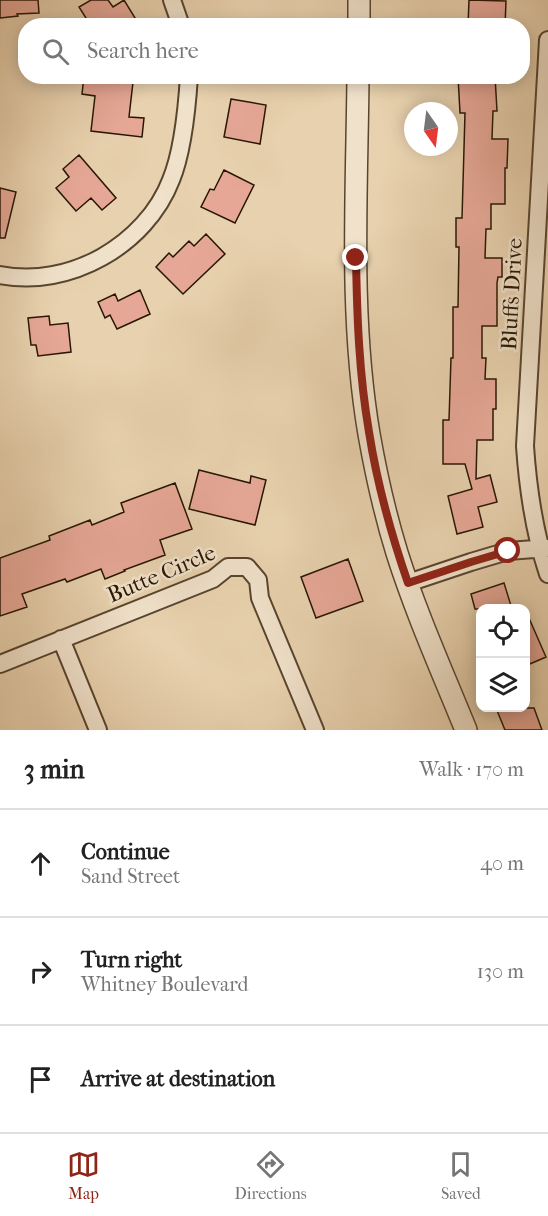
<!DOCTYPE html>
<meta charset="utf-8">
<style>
:root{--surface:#fff;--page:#f6f6f6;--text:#222;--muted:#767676;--line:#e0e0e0;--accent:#8f2418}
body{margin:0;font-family:"IM FELL French Canon",serif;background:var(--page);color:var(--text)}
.controls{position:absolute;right:18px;bottom:18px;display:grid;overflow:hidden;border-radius:12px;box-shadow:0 3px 15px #0003}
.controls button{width:54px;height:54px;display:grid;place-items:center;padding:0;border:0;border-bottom:2px solid var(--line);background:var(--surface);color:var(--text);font:30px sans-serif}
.compass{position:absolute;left:404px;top:102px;width:54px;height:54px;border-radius:50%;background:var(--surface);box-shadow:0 3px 15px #0003;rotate:166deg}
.stop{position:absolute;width:18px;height:18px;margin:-14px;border:4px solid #8f2418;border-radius:50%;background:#fff}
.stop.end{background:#8f2418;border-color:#fff;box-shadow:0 2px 6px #0008}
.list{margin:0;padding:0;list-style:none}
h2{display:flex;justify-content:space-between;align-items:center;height:78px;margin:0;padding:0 24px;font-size:26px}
h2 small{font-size:20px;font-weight:400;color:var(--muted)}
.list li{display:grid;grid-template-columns:39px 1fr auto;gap:18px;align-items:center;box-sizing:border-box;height:108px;padding:0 24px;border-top:2px solid var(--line)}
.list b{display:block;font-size:22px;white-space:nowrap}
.list p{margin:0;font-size:20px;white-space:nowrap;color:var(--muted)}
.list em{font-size:20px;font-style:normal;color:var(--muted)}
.icon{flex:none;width:33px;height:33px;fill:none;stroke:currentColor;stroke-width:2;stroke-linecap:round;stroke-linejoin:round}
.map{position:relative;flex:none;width:548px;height:730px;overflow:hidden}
.search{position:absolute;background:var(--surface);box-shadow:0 3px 15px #0003;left:18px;right:18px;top:18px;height:66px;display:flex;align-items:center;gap:15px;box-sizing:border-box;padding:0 21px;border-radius:24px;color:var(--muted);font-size:22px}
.sheet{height:402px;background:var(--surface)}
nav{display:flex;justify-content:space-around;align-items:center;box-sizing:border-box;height:84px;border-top:2px solid var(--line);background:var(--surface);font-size:16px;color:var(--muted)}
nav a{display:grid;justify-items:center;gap:3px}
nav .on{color:var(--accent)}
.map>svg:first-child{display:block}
</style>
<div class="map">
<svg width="548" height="730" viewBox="0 0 548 730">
<rect width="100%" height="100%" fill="#e8d1ae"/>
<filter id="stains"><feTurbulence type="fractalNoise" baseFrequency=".00333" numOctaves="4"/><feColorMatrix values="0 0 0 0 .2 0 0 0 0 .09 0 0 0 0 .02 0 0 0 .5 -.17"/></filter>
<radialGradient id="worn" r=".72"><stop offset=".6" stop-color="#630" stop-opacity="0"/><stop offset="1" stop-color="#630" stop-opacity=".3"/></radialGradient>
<path fill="#e6a796" stroke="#281604" stroke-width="1.5" d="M0,0H38L39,13L17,14L18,16L0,18Z
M91,0H108L113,7L124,0L140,26H91L79,7Z
M469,0L506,1L505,26H468Z
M84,76L133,82L129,117L144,118L142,137L91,131L95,96L82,94Z
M458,76H495L497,111H493L492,139H508L507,168H505V204H491V229H486L485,258H502V277H498L497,283V326H482V358H486L485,379H496V409H493V440H477L476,479L490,475L497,502L478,507L483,527L457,534L448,496L472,489L465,464H443V420H449L451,358H453V307H458L459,247H456V218H462L465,113H460Z
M231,99L266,105L260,144L224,137Z
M79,155L116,198L102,210L91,198L76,211L56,188L69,177L63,169Z
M224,170L254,185L235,223L201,207L210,189L214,190Z
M0,188L16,192L5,238H0Z
M206,234L225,254L183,294L156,267L169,253L173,257L189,241L194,246Z
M140,290L150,314L117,329L110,315L105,318L98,302L115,294L118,301Z
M49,316L50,325L68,323L71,352L38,356L36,345H31L28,318Z
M199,470L250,483L251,476L266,480L255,525L189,509Z
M175,483L192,529L160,540L165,555L124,570L125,571L105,579L101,569L67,582L65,579L22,594L27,607L0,616V558L50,540L49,536L90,520L92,525L124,512L121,503Z
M348,559L363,601L316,618L301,577Z
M504,583L512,609H475L471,594Z
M525,609L546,657L525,666Z
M496,708H534L542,730H505Z"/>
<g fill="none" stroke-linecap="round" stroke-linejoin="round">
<g stroke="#58452e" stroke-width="20">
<path id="minor" d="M172,0L181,26
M548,40L525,446C528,490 534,532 548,574
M0,275C69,289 146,245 171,180C183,151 187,108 189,76
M408,583L471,562L508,551L548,548
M61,639L98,730
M0,664L213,579L228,567H247L258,580L260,598L315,730"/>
</g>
<g stroke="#58452e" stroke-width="24">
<path id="tertiary" d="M359,26V0
M358,76C357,195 349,316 369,434C376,474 385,514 397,553C416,613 442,671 466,730"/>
</g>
<use href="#minor" stroke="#f0e1ca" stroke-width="16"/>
<use href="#tertiary" stroke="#f0e1ca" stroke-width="21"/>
</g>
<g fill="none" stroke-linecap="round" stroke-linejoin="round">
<path stroke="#8f2418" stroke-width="8" d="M356,258C357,316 359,374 369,432C377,483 391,534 408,583L471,562L508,551"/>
</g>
<g text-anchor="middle" stroke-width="5" stroke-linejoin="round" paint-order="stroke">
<g font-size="22" fill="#281604" stroke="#f0e1ca">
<text transform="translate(511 294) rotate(-87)" y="8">Bluffs Drive</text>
<text transform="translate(161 573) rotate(-23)" y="8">Butte Circle</text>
</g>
</g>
<rect width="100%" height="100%" filter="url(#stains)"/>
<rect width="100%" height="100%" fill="url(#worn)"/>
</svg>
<div class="controls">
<button><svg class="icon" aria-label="locate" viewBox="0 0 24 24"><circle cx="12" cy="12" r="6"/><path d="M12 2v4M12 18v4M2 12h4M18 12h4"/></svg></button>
<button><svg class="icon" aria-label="layers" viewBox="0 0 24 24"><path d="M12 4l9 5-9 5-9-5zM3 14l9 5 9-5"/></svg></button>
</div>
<svg class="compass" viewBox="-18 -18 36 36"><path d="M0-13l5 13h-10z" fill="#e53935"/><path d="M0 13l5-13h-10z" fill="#767676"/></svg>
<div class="stop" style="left:508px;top:551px"></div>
<div class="stop end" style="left:356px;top:258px"></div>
<div class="search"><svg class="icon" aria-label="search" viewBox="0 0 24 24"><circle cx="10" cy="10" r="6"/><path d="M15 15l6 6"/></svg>Search here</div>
</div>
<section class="sheet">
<h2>3 min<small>Walk · 170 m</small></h2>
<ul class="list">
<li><svg class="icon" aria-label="ahead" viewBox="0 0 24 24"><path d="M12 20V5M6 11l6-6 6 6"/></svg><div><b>Continue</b><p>Sand Street</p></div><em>40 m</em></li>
<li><svg class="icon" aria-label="right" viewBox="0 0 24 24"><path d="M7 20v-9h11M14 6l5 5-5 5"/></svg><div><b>Turn right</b><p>Whitney Boulevard</p></div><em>130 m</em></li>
<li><svg class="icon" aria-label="arrive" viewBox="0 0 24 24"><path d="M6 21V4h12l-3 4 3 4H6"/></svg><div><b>Arrive at destination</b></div></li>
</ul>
</section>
<nav>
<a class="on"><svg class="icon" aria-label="map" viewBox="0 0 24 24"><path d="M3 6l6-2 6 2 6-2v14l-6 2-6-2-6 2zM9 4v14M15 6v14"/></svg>Map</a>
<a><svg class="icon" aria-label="directions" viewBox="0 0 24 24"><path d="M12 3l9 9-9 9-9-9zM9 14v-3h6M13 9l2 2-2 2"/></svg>Directions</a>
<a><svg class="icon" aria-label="saved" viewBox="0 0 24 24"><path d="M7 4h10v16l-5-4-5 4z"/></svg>Saved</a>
</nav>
